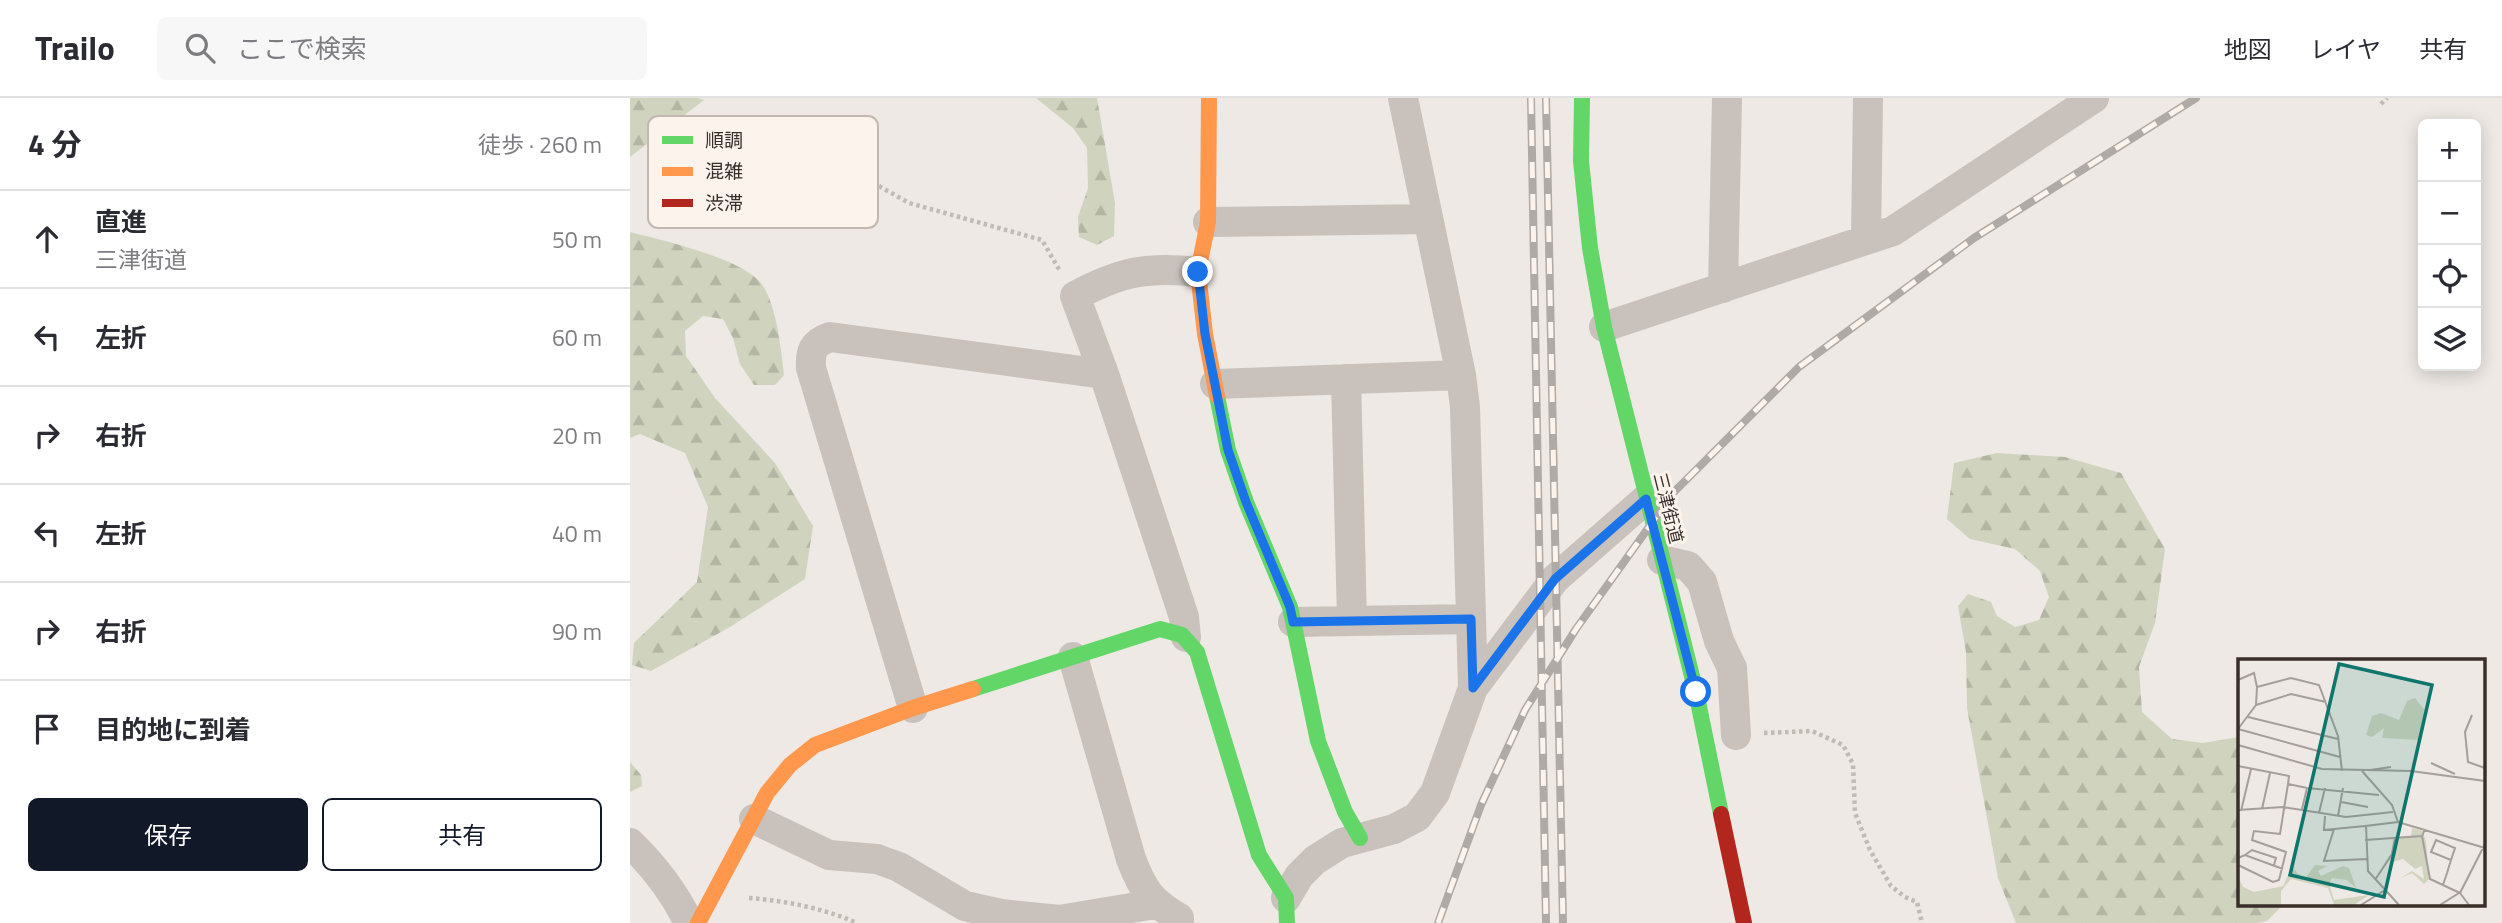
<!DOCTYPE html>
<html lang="ja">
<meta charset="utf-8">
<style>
:root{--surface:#fff;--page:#f7f7f7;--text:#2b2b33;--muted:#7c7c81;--line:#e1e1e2;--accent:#111827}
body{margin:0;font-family:"Titillium Web","Noto Sans JP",sans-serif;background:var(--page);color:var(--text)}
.controls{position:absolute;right:21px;top:21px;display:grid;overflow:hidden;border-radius:10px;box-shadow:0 4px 18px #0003}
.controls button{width:63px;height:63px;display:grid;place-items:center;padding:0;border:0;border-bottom:2px solid var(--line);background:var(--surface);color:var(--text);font:35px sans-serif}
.stop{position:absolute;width:21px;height:21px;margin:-16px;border:5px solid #1a73e8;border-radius:50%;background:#fff}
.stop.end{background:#1a73e8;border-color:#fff;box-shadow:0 2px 7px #0008}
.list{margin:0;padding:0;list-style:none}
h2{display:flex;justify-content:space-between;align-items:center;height:91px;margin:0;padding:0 28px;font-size:30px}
h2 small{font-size:23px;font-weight:400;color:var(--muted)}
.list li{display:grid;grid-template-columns:46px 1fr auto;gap:21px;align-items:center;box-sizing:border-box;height:98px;padding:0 28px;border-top:2px solid var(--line)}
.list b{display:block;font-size:26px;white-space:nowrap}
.list p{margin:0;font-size:23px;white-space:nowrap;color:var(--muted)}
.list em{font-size:23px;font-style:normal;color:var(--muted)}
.actions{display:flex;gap:14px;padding:21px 28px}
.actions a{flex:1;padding:16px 0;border:2px solid var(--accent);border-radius:10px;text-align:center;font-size:24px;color:var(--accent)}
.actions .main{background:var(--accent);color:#fff}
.icon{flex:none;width:38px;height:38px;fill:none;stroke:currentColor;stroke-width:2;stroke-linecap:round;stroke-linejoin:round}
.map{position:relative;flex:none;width:1872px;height:825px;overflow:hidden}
header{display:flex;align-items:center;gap:42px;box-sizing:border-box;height:98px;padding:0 35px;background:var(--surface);border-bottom:2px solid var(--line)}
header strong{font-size:33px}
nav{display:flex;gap:38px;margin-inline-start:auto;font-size:24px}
.search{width:490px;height:63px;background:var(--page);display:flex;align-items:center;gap:18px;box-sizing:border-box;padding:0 24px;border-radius:10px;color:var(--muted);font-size:26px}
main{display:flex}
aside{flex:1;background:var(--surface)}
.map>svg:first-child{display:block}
</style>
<header>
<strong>Trailo</strong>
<div class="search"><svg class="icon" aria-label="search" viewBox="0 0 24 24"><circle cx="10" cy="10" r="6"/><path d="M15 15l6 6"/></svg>ここで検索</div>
<nav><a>地図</a><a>レイヤ</a><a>共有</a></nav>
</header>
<main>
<aside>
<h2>4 分<small>徒歩 · 260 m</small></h2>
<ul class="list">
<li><svg class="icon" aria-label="ahead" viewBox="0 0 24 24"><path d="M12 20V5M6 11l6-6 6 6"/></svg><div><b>直進</b><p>三津街道</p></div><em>50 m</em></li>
<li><svg class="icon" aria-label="left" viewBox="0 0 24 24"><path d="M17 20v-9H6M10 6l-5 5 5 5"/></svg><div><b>左折</b></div><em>60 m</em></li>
<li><svg class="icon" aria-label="right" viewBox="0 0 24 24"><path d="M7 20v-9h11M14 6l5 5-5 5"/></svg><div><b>右折</b></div><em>20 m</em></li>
<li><svg class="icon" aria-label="left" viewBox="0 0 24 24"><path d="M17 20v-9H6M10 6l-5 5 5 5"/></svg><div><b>左折</b></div><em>40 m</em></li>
<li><svg class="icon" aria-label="right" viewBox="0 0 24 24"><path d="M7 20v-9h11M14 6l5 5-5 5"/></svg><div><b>右折</b></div><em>90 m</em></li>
<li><svg class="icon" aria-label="arrive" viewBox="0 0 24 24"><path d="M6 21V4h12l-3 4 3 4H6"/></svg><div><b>目的地に到着</b></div></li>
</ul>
<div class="actions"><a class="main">保存</a><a>共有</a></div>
</aside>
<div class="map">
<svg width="1872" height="825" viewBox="0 0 1872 825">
<defs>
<pattern id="forest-firs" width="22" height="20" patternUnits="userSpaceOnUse" patternTransform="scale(1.75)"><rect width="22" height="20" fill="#d0d4be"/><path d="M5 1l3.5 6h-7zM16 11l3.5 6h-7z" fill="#b3b6a3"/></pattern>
</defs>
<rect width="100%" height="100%" fill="#eee9e4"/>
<path fill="url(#forest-firs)" d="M0,0H68L74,2L0,59Z
M406,0H467L485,105L484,138L467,147L449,139L448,119L458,90L457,50L443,30Z
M0,134C31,142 117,161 133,188C147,210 151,251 154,277L145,287H124L110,266L103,240L93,221L73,218L55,233L56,258L85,300L145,365L183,428L175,481L100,529L21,573L2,567L4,545L67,484L78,409L55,355L10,336L0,340Z
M1367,355L1435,359L1491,375L1535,451L1525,525L1509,569L1512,614L1542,641L1573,645L1609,639L1610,806H1654L1637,823L1627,825H1386L1368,780L1337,610L1336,554L1328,508L1338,496L1361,504L1367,518L1385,529L1409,522L1419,499L1410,473L1385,451L1340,441L1317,421L1324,365Z
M0,664L11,677L12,688L0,694Z"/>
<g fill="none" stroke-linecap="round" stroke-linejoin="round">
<path stroke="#c1bab5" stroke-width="4.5" stroke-dasharray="3.5 3.5" stroke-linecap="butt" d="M1751,6L1757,0
M99,83L126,76L161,71L205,73L240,83L279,105L412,142L430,173
M1134,635L1182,633L1213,647L1223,666L1225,715L1240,752L1261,788L1275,799L1287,804L1292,825
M119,800C156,803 193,810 227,825"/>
<path stroke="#c8c1bc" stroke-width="30" d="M773,0L831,277L835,309L843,590
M578,124L798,121
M1236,142L1238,0
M1093,190L1097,0
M974,229L1263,133L1464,0
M716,281L722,523
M585,286L831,277
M1032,462L1058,468L1072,484L1089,543L1102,570L1106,637
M663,524L841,521
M556,539L554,519L474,276L445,198C490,174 517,168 568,174
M443,559L501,761C513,792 520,803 549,820V825
M283,610L181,270C180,253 183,245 200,239L474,276
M124,721L199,757L247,761L269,769L335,808L371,816L429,822L525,806
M0,745C25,769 44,794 59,825
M656,800L669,778L685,762L712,745L764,731L787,719L805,695L843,590L925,481L1016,401"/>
<path stroke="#63d668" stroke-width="16" d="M952,0L951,63L960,150L974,229L1066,594L1091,716
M587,298L598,352L616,404L660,509L688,643L715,714L730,740
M343,591L530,531L552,537L567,554L629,757L656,800L657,825"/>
<path stroke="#ff974d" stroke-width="16" d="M579,0L578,124L568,174L575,236L587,298
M68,825L137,695L160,667L185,647L283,610L343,591"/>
<path stroke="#b3261e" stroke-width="16" d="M1091,716L1114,825"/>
<g stroke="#b0aaa7" stroke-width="8">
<path id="rail" d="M901,0L916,825
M916,0L933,825
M808,825L851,707L895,612L946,531L1044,394L1169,269L1344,140L1566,0"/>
</g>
<use href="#rail" stroke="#fbf3ec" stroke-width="5" stroke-dasharray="16" stroke-linecap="butt"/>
</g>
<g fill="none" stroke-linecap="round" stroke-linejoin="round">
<path stroke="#1a73e8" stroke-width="9" d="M568,174L575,236L598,352L616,404L660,509L663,524L841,521L843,590L925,481L1016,401L1066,594"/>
</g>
<g text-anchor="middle" stroke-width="6" stroke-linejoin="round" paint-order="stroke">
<g font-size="18" fill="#3a2e2a" stroke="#fbf3ec">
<text transform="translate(1038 410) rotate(76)" y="6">三津街道</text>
</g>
</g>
<g transform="translate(1608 561)">
<rect width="247" height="247" fill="#eee9e4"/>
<path d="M177,39L188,53L182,81L144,79L146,69L134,78L128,76L134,57L143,54L161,61L169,42ZM174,169L184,172L188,182L191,220L186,225L174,214L161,220L174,212L186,220L184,207L177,210L165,200L155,203L160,178L173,177ZM77,206L89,207L80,212L83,217L105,207L111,209L118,229L109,221L94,219L91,224L96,241L131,236L116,246H96L90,229L53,220L43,232V246H0V217L5,228L16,233L45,227L54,208L66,221Z" fill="#d0d4be"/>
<path fill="none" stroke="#a69e9a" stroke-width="2" d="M0,21L16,14L19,28L18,46L0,70M19,28L53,19L81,26L100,77L104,112M18,46L53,35L88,43M234,56L227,73L230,103L247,109M10,58L100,80M0,70L102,98M0,86L84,110L173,112L247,122M193,104L217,115M0,107L51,117L50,125L69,129L141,136M132,111L153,108M124,112L154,146L160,163M103,143L130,148M24,150L32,114M64,150L69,129M0,151L45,148L108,158L155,153M3,152L13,110M81,154L87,129M87,157L86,171L127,167M100,157L105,129M96,170L86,202L129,200M187,170L184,177L192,220L222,234M127,181L184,177M7,196L14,191L38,199L36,206M0,199L7,196L45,210M0,206L35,223L41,221L48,193L14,181L16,172L42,175L50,125M137,221L154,195L157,178M205,226L209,214L213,201L217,189L198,181L193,193L213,201M123,246L147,231M161,246L130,212L128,167L160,163L247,189M202,246L221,234M231,246L222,234L247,185"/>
<path fill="#0f766e" fill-opacity="0.15" stroke="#0f766e" stroke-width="3.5" d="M101,5L194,26L146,238L52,216Z"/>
<rect width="247" height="247" fill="none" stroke="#3a2e2a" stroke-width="3.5"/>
</g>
<rect x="18" y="18" width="230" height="112" rx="10" fill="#fbf3ec" stroke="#c1b8b2" stroke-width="2"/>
<rect x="32" y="38" width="31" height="8" fill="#63d668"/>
<rect x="32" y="69" width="31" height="9" fill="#ff974d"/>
<rect x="32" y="101" width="31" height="8" fill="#b3261e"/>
<g font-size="19" fill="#3a2e2a">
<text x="75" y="49">順調</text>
<text x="75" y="80">混雑</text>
<text x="75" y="112">渋滞</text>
</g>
</svg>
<div class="controls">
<button>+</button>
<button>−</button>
<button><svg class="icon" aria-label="locate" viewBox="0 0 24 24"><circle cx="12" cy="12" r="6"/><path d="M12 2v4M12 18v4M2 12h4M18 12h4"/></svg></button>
<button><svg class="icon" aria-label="layers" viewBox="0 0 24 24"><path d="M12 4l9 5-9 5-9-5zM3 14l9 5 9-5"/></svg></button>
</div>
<div class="stop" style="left:1066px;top:594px"></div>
<div class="stop end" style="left:568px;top:174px"></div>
</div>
</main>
